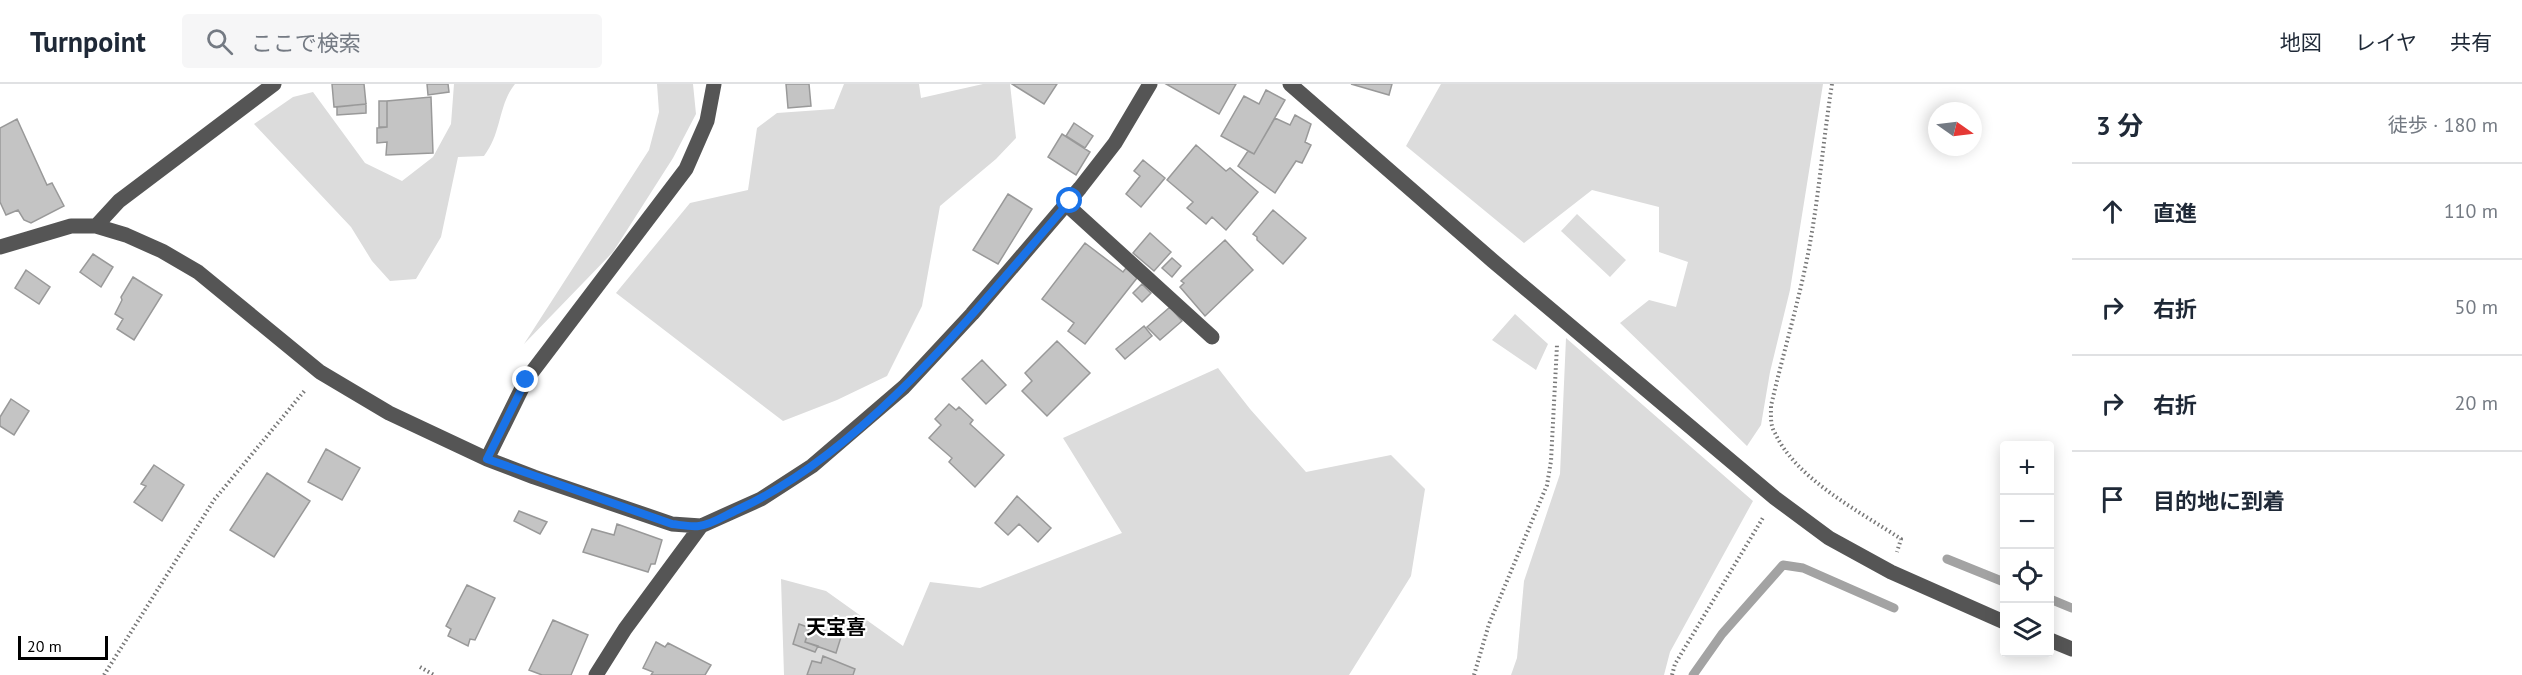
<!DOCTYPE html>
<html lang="ja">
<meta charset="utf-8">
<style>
:root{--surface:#fff;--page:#f6f6f7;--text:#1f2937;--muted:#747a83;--line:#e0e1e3}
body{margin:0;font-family:"PT Sans","Noto Sans JP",sans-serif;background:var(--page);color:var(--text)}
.controls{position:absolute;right:18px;bottom:18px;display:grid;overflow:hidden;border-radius:6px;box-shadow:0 3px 15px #0003}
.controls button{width:54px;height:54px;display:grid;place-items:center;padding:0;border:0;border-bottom:2px solid var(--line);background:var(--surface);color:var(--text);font:30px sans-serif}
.compass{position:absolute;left:1928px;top:18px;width:54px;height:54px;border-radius:50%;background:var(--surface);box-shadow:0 3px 15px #0003;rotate:104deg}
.scale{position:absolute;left:18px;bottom:15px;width:90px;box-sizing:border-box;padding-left:6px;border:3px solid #000;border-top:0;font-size:16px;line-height:21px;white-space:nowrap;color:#000;-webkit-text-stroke:4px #fff;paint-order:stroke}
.stop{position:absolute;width:18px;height:18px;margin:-14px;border:4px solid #1a73e8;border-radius:50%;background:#fff}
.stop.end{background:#1a73e8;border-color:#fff;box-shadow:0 2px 6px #0008}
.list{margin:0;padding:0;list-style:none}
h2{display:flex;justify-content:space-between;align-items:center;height:78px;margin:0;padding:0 24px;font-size:26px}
h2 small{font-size:20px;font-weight:400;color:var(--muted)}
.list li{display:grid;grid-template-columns:39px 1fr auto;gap:18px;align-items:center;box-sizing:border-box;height:96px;padding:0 24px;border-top:2px solid var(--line)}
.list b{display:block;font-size:22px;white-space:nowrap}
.list em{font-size:20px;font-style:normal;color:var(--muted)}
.icon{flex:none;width:33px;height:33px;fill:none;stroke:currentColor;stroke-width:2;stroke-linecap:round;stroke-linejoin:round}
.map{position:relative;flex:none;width:2072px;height:591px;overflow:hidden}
header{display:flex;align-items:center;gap:36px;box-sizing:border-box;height:84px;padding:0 30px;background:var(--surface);border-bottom:2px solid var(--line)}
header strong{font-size:28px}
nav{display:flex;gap:33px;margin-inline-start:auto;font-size:21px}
.search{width:420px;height:54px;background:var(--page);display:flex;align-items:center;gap:15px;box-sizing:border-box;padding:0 21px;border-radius:6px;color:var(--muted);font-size:22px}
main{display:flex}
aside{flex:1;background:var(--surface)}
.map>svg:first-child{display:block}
</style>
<header>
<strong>Turnpoint</strong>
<div class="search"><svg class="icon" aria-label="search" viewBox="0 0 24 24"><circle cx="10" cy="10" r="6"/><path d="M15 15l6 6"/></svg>ここで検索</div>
<nav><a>地図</a><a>レイヤ</a><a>共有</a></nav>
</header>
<main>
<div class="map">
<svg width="2072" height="591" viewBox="0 0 2072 591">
<rect width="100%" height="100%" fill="#fff"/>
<path fill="#dcdcdc" d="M454,0H515C498,21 502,49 484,72L458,73L441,153L416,195L390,197L372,177L351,143L254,40L293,13L313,8L365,79L402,97L433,73L451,40Z
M657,0H693L696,30L673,74L613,168L524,260L649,66L659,28Z
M844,0H919L921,14L983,0H1010L1016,54L996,75L940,122L922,222L887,292L837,316L783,337L616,209L690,119L748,106L757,44L777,29L834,25Z
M1441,0H1823L1790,206L1770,288L1761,341L1747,362L1620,239L1649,216L1676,223L1688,178L1659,168V123L1592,106L1524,159L1406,62Z
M1577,130L1626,176L1610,193L1561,147Z
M1515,230L1548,260L1536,286L1492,256Z
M1566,254L1753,417L1670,568L1664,591H1511L1517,574L1524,497L1560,390Z
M1218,284L1250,325L1306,388L1391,371L1425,405L1411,492L1349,591H784L781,495L826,507L903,562L930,498L980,504L1122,449L1063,354Z"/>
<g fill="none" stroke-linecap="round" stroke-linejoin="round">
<path stroke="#a3a3a3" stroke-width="9" d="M1947,475L2004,498
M2050,515L2072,524
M1693,591L1722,550L1783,481L1803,484L1894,524"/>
</g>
<path fill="#c4c4c4" stroke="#999" stroke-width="1.5" d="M332,0H364L366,20L334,23Z
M427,0H448L449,8L428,11Z
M786,0H809L811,22L788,24Z
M1012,0H1057L1044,20Z
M1166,0H1236L1219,30Z
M1351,0H1392L1389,11Z
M1266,6L1285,16L1254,70L1221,52L1244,12L1259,20Z
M431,13L433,69L386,71L387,58L377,59V44L387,43V17Z
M379,17H387V43H379Z
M366,20V29L337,31V23Z
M1295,31L1311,40L1305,58L1311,61L1302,79L1296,77L1275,109L1238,82L1248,67L1254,70L1275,34L1290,41Z
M17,35L47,101L52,99L64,122L31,139L24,136L18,126L6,131L0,118V44Z
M1074,39L1093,52L1085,64L1066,52Z
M1062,50L1090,68L1076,91L1048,73Z
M1196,61L1226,87L1230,84L1258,108L1226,146L1212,133L1206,140L1187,124L1193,118L1167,96Z
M1143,76L1165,94L1141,123L1126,110L1140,92L1134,87Z
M1008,110L1032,125L998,180L973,166Z
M1273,126L1306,154L1283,180L1257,156V153L1253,150Z
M1150,149L1171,168L1154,187L1133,169Z
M1225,156L1253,186L1205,232L1180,203L1184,199L1181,197Z
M1085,159L1123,188L1126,184L1137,194L1085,260L1068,247L1074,239L1042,215Z
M93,170L113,183L101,203L80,188Z
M1172,174L1181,182L1172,193L1162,184Z
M26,186L50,203L39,220L15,204Z
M133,193L162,211L134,256L117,245L123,235L115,230L122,216L121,213Z
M1142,200L1151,209L1142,218L1133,209Z
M1170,223L1182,237L1160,256L1147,243Z
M1144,242L1152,252L1125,275L1116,265Z
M1057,257L1090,289L1047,332L1022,307L1032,297L1025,289Z
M982,276L1006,301L986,320L962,295Z
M11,315L29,327L14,351L0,342V333Z
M949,320L956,326L959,323L973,336L970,340L1004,371L975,403L949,378L952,374L929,354L941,341L935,335Z
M326,365L360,384L342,416L308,398Z
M154,381L184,401L162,437L134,418L146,402L141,400Z
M267,389L310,417L274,473L230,446Z
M1017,412L1051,444L1038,458L1019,440L1008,451L995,439Z
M519,427L547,438L540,450L514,437Z
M617,440L662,456L655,480H651L648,488L583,468L592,445L614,451Z
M467,501L495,514L475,556L470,555L468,562L448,552L451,545L446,542Z
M553,536L588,551L571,591H542L529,586Z
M799,540L810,544L805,558L818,562L815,568L793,560Z
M810,542L841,553L836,569L805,558Z
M656,558L665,563L668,559L711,581L705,591H651L653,588L643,584Z
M823,572L855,585L853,591H807L812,577L821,579Z"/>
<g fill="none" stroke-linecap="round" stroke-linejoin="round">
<path stroke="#777" stroke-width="4" stroke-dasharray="1.5 3" stroke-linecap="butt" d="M1832,0C1822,63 1818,127 1804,189C1794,234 1781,278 1771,322C1771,332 1770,341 1775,349C1796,395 1859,427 1901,455L1897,468
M420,583L434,591
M104,591L214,416L306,305
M1474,591L1489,540L1547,401L1551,377L1557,261
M1672,591L1675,580L1764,432"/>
<path stroke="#555" stroke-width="15" d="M1290,0L1493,177L1775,414L1829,454L1891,488L2004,538
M1067,121L1212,253
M96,142L119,117L274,0
M0,163L71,142H96L126,151L162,167L198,188L320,288L389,329L487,375L534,393L672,440L701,442
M487,375L526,296L686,85L707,37L714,0
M2050,556L2072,565
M596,591L625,545L701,442L761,415L812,382L904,303L972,230L1080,104L1115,59L1150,0"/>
</g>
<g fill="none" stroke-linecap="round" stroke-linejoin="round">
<path stroke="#1a73e8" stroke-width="8" d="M526,296L487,375L672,440C681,441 691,443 699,442C711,441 726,431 737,426C867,367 977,224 1070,117"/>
</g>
<g text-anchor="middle" stroke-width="4.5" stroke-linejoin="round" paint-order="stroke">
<g font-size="20" font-weight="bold" fill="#000" stroke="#fff">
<text x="836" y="550">天宝喜</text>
</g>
</g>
</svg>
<div class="controls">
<button>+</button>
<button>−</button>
<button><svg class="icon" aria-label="locate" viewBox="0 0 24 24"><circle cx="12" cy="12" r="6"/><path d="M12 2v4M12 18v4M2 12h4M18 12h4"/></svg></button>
<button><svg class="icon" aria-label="layers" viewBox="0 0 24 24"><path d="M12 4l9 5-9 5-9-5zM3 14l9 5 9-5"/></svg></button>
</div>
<svg class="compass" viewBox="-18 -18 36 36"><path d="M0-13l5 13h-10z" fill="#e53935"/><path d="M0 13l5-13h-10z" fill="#747a83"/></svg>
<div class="scale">20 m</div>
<div class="stop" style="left:1070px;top:117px"></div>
<div class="stop end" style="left:526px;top:296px"></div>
</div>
<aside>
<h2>3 分<small>徒歩 · 180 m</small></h2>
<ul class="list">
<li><svg class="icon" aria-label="ahead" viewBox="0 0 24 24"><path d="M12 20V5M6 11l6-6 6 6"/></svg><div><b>直進</b></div><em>110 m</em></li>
<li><svg class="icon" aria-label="right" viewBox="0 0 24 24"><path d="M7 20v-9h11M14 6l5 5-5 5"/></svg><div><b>右折</b></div><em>50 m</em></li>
<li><svg class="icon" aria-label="right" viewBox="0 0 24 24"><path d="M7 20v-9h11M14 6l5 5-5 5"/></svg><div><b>右折</b></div><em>20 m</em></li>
<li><svg class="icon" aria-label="arrive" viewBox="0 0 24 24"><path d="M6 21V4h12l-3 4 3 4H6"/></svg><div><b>目的地に到着</b></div></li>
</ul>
</aside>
</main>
